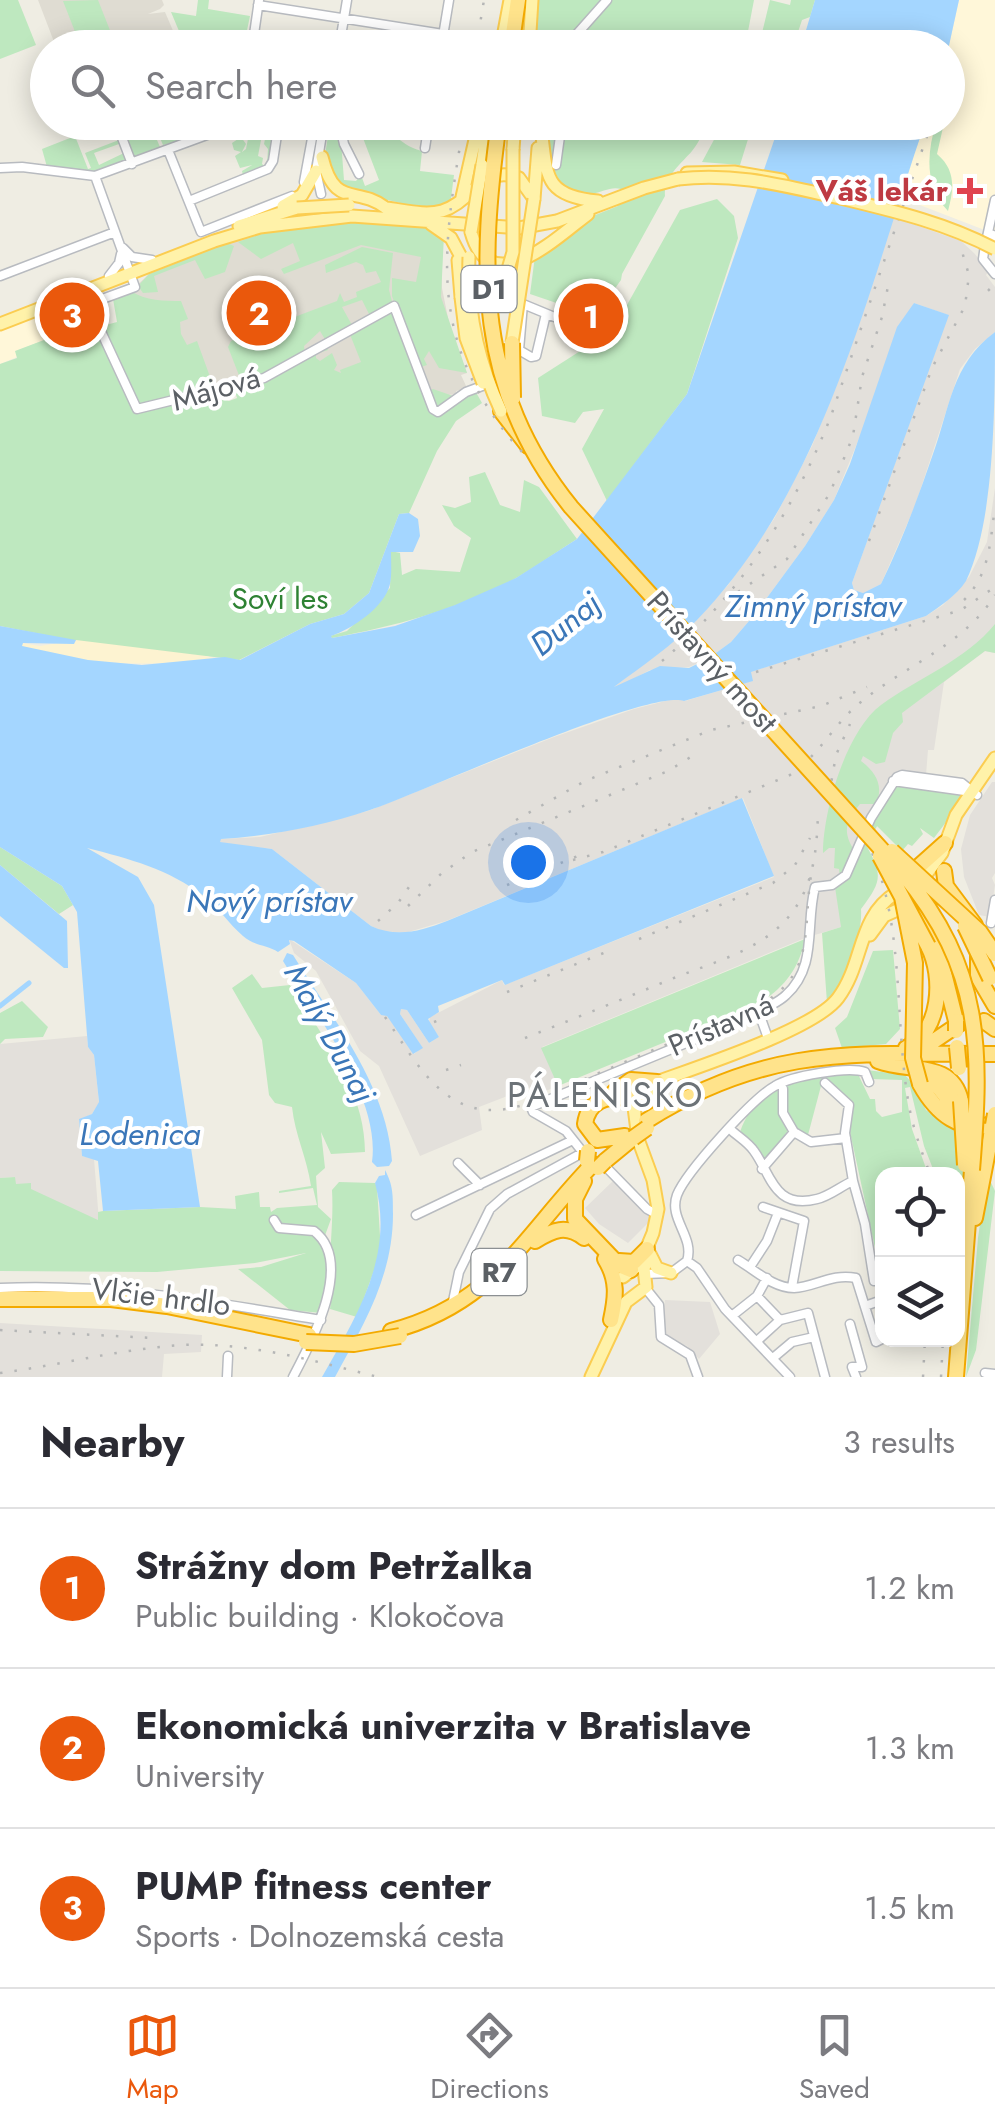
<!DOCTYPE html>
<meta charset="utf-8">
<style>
:root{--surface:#fff;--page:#f2f2f3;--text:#2b2b33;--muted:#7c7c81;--line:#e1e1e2;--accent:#ea580c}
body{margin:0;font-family:Jost,sans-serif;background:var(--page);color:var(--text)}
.controls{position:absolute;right:30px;bottom:30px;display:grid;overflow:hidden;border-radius:20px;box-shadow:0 5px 25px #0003}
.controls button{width:90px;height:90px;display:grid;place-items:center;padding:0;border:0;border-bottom:2px solid var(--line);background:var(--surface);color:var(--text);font:50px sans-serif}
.you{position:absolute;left:528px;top:862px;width:35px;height:35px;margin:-25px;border:8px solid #fff;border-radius:50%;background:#1a73e8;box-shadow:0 0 0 15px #1a73e833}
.badge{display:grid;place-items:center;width:65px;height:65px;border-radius:50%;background:var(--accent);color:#fff;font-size:32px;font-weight:700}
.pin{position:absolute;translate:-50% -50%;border:5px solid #fff;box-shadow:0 2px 10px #0006}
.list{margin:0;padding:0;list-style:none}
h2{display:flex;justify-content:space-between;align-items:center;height:130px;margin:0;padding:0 40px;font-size:42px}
h2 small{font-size:32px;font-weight:400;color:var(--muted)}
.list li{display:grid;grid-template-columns:65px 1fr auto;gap:30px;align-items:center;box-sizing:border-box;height:160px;padding:0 40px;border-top:2px solid var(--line)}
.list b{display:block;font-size:38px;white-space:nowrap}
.list p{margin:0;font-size:32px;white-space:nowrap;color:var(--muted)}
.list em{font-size:32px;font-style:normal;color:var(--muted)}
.icon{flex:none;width:55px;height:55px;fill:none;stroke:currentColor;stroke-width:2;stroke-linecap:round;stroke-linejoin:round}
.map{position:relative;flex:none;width:995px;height:1377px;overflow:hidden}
.search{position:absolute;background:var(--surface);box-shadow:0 5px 25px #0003;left:30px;right:30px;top:30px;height:110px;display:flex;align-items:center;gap:25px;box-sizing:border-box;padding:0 35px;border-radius:55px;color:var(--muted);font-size:38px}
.sheet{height:610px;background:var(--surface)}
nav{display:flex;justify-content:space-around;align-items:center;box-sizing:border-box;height:140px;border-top:2px solid var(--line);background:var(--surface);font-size:28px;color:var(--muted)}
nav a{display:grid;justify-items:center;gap:5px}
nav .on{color:var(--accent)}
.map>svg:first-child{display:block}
</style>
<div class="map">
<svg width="995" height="1377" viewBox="0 0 995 1377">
<rect width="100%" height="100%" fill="#efede3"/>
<path fill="#fff7d9" d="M959,0H995V234L899,197L925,123L948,122V50Z
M56,308L52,337L16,351L17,357L0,364V330Z"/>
<path fill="#e3e0db" d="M893,217L961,241L974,253L989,271L986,275L995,287V332L975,349L960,369L915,506L881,584L863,593L854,590L852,583L948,315L914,303L834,500L805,546L755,614L731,642L709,658L689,667L650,670L616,688L614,687L694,623L729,584L774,519L812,446L837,384Z
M995,488V653L985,651L944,682L934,750H928L926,775L898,791L866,845L841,927L805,938L542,1047L558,1086L543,1092L539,1084L479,1107L482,1130L420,1156L379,1066L360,1051L316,971L294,953L289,939L356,983L381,1015H387L414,1054L422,1047L400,1014L401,1009L407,1010L429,1043L439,1037L429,1022L430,1017L502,980L504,985L774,877L743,798L446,921L405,933L382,931L371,926L272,849L228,844L219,842L220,839L260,837L368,811L554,737L634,709L677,698L685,701L752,681L750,672L926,616L943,605L969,577L987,542Z
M992,782H995V873L992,878L995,885L990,917L979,915L964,877L961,849L970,815Z
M87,1036L88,1047L94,1055L99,1103L92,1114L79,1120L82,1156L94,1159L99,1221L15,1184V1177L0,1178V1044Z
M615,1179L653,1218L628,1243L599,1224L585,1208Z
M665,1300L710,1302L720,1334L699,1359L687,1346L667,1337L662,1331Z
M0,1323L202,1335L201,1352L164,1354L162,1377H0Z"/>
<path fill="#dfdcd2" d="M38,0H162L164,5L160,9L148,14L165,12L180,47H56Z
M277,229L441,255L442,288L450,328L467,373L461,375L467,388L456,391L457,394L430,397L418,368L365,360L347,375L260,377L211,389L131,291L149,274L227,243Z"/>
<path fill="#bee8bf" d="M0,0H18L36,45L0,59Z
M98,0L113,38L81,47L63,1Z
M198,0H209L208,9L250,16L245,40L209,34L184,43L171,12L196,16Z
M539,0H754L745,47H535L533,33Z
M770,0L790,5L791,0H815L810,17L802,20L793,47L761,37Z
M119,123H189L190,128L195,126L196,133L189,138L163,145L160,138L157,140L160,147L134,158Z
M251,123H275L271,157L267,164L268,149L264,144L266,134L272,130L264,124L258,156L263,158L262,164L266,167L243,175L242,171L252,165L240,168L235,156L241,152L234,150L232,143L241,137L246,144L242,152L246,149Z
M330,123H338L335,127L341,141L344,180L356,181L361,175L365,186L379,180L358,125C368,127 384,128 392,134C403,142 407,147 422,151L420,171L454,175L450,206L429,210L388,200L386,203L335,184L325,155Z
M546,123H707C703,132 699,143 692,151C682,163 663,177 665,196L622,274L621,280L606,301L577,310L530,294L535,256L593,216L618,206L621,189C611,186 603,192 591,194C550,203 550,149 546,123Z
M723,123H753L740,165L702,162Z
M936,123H944L937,154C956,170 954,189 948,211C924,186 927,153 936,123Z
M75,136L88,169L91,168L85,153L119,140V144L94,153L99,165L124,153L126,162L92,173L47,167L42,149Z
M717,199L734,216L738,238L687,394L607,501L582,449L604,409L583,412L575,423L542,416L538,378L613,330L680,210Z
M371,221L427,226L444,235L441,297L467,373L439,368L429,351L424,359L427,365L418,368L392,296V278L416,282L421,257L361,245L284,274L281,269L300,261L293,243L261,259L238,242C280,225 325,223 371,221Z
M227,243L234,246L225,272L205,279L195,260L154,276L158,292L143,293L138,286L149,274Z
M362,247L393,253L389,290L393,305L371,318L362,300L342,307L353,327L326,341L320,331L304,346L305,354L260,377L240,378L228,347L231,341L337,301L340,293L344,302L357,297L356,292L381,282L376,271L366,273L363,265L356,262L326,273L325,265Z
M131,291C145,301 165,301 181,301L188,319L180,322L181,334L187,345L197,341L213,385L200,395L211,401L218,398L229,401L237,398L233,385L265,379L326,345L328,350L316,354V358L320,361L332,353L337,365L334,370L341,373L340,370L361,362L349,332L392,309L423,394L433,389L459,398L473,387L482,403L456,421L437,451L409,513L399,514L369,593L344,614L310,624L239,660L206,656L176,661L0,626V364L17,358L15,351L52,337L53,330L90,313L102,326L117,322L113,299Z
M485,472L500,505L520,512L524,480L539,487L577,539C558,551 538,565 518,577C461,609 396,626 332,638L330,636L347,631L390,588L391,551L400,553L402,575L416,569L460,572L471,538L454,526L442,505L455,508L471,502L469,477Z
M995,624V653L985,651L902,713L903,722L893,733L885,762L876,764L863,756L861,761C876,772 884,786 876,804H860C846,821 842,831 854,850L840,878L839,869L834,868L835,848H829L823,853C823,811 846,731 881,705C918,678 966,660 995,624Z
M901,785L960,793L962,801L934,838L920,828L923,834L912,846L908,844L902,851L877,826L866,845C883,875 882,881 861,909C863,938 845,978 827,1003L822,933L841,927L835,887L892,787Z
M0,847L62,886L73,905L59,914L0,865Z
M805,939C799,969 784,988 758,1004L558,1086L541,1048Z
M893,950L900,1029L886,1044L842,1048L835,1028L847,1017L873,951Z
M252,974L262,988L290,985C322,1036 365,1089 365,1152L331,1154L321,1132L325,1168L316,1176L318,1207L331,1219L323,1241L328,1270L321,1313L290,1310L238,1269L261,1267L306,1253L255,1263L157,1272L0,1271V1178L15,1177L16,1184L31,1183V1189L98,1220V1212L103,1211L200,1207L236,1209L235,1196L259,1192L260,1207H270L271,1212L277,1208L317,1205L313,1188L279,1193V1191L311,1186C307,1158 295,1135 292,1107L275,1103L269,1095L262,1040L232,988Z
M22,1001L48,1027L43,1037L5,1039L0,1044V1013Z
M867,1070L905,1075L914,1085L926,1110L961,1133L965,1190L958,1281V1174H935L924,1146L910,1087L905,1088L912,1129L928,1174H882V1280L850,1132L854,1104L827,1079L821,1086L808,1135L795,1130L788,1114V1089L780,1088L782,1117L788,1131L764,1160L740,1132C758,1078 810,1080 857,1072L870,1099H875L876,1111L882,1117L902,1112V1080L871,1079Z
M987,1174L995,1191L976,1350L966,1377L978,1238Z
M339,1182L375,1183L377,1187L381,1252L357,1317L330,1309C334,1285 330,1264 331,1241C332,1223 333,1208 332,1190Z"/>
<path fill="#fdf3d1" d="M76,640L206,656L218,659C152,666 85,667 22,646V643L40,646Z"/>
<path fill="#a4d6ff" d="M815,0H959L948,50V48L801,47Z
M780,123H925C868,288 825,488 697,620C673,645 642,666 614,687L660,666L689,668L709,658L731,642L755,614L805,546L834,500L850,464L897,327L914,303L949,315L852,583L854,590L863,593L881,584C902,541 918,498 933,454C950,408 951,365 995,332C995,404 995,521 966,581C956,596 940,606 926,616L751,672L753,681L684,701C649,688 421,793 370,810C322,826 270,836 221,839L220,842L272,849L371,926C397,938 421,931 447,921L742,798L774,876L505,985L502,980L438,1006L439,1012L428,1019L439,1037L429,1043L407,1010L401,1009L400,1014L423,1048L413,1054L387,1016L381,1015L356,983L294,941L289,940L290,944L278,952C267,945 254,946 243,936C229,924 219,908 204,896C168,869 130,859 87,848L138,877L154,905L200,1207L103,1211L98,1161L82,1156L79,1119L92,1114L99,1102L94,1055L88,1047L77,912L62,886L0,847V626L76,640L74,644L23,643L22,646L88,660L142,665L225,657L240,660L310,624L344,614L369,593L399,514L409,513L418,519L420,536L413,552H391C391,562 392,574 390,584C385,607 352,629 331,636L332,638L395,626L455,605L516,578L577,539L687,394Z
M0,865L67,921L68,968H64L0,916Z
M287,953L293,955C332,1018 387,1085 392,1161L389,1166L377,1167L372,1162C381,1097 316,1015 283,961Z
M385,1170C393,1185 393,1194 393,1214C393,1276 364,1324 335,1377H322C357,1315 395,1256 375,1183L379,1176L385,1175Z"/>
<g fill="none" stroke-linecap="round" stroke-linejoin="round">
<path stroke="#a4d6ff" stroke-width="5" d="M0,1006L29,983"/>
<g stroke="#b8bbc0" stroke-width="11">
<path id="minor" d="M258,5L443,34
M252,48L259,0
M339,48L347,0
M441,48L449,0
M573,48L576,35L607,0
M116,122L132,164
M339,122L344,144L359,174
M425,148L429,122
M168,150L201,232L292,196
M556,165L562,122
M0,168L22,167L95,176L215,132L230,122
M95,176L135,287L94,302L92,312L137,409L264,378L394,306L433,409L438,412L466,392L501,379
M304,182L315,122
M321,194L316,171L324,122
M189,201L268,169L273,161L279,122
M993,235L995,237
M987,237L995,200
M985,245L983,259L995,274
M123,248L132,257L152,260
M0,276L115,232
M109,276L119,263L121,254
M519,350L531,357L536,356L546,314
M513,354L519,350L523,304L586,330
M893,781L972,792
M991,923L995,900
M759,1013L769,1041
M783,1089V1113L794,1132
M730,1129C737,1136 748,1142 754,1151C771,1174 774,1210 817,1199C830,1196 841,1186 853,1181L845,1133L849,1105L825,1083
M585,1155L566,1131L533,1112L531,1107L759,1013C767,1006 778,1003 786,995C818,966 805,925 815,887L832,885L846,875L871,818L897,777L902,775L962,783L977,795
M458,1163L480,1185
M605,1166L647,1209L658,1215
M762,1169L794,1132L811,1142L846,1138
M853,1181L865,1224L874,1281
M763,1207L804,1221L792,1287
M416,1215L573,1140
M274,1220L279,1228L314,1231C355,1262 311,1343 293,1377
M738,1260C755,1270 773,1288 794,1288C815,1287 832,1273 856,1278L876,1342L882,1339
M687,1261L697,1268L725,1309L790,1377
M750,1267L767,1241L778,1213
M645,1274L671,1273L687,1261C695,1237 668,1219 677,1195C686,1172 753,1098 775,1086C791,1076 848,1066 865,1072L869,1082
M0,1288C112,1283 211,1302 321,1320
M647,1290L659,1305L661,1337L690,1355L698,1377
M757,1296L780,1320
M453,1301L459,1272L490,1209L507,1194L582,1153
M865,1306L882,1300
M733,1315L757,1296L767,1278
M850,1324L862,1367H852L856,1377
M757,1341L780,1320L808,1313L825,1377
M773,1358L792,1342L814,1337
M985,1373L995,1374
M227,1377L228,1356"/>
</g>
<g stroke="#fbcd51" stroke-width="15">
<path id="major" d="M501,48L510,0
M529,48L532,0
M540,122C548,171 539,196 598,201
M513,149L515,122
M322,157C335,210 356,185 386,208C404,210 425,216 442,211C472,202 484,163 519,178L534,199
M482,165L488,122
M687,173L734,172L782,180
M462,197L479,122
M534,199L538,148
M283,206L302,195L316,171
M431,224L451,238L476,285L493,289L506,276
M239,226L297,208
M471,232C490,302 555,239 588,214
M458,260L461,297
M0,324L214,241L260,227L352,216L519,228L557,221L644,188L678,179
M925,876L942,853L956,815L995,758
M870,935L884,916L902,908
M651,1084C694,1068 814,1030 838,998C864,964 857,917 896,893
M639,1103L646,1100L652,1090L662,1086
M650,1254L657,1268L671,1273
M623,1277L640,1264L653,1233L658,1209L653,1180L638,1139L634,1107L627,1092
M591,1377L626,1302L646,1287L644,1268L649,1257"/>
</g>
<g stroke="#f3aa00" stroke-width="18">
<path id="highway" d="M511,48L518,0
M501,411L528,446
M917,868L945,843
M944,871L946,886L975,925
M919,908L936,941L956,1021
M978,955V977L995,1006
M984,1021L995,1029
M906,1048C941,1032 944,977 928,946
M911,1050L928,1045L962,1022
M878,1061C910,1073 952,1060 961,1101
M919,1071C941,1081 946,1106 968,1116
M920,1084C936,1113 961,1135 995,1123
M614,1092L631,1080L657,1082
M646,1121C769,1044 856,1054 995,1054
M625,1136L597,1140L585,1124C588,1101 607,1095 628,1098
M605,1161L633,1138
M584,1181L575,1199V1219L619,1265L631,1270
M975,1218L993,1125
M535,1241C553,1230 566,1224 584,1238
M605,1259C618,1280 616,1297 611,1320
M619,1261L634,1262L647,1249
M0,1299H111L167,1306L309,1335
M391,1331C495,1304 524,1235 593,1164
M956,1377L972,1170"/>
</g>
<use href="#minor" stroke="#fff" stroke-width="8"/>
<use href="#major" stroke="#fff2a9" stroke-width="11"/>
<use href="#highway" stroke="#ffe38b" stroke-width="14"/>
<path stroke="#b5b6b6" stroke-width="2.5" stroke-dasharray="2.5 12" stroke-linecap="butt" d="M476,48L484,0
M464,122C443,248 426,336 513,442L837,797C911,881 891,997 908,1100C912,1126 921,1150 930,1174
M988,289L995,296
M869,541L932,368L965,306L969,275L960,245
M738,592L787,559L830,493L853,436L862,377L882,317L889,281
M964,600C990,574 990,542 995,507
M662,661C740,595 794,510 831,416L929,130
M756,672L961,610L992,589
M829,795L836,755L850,724
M516,820L585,781L711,730L821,706L867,687
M573,860L603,852L790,775C817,757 831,729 855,707C899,668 963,647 995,595
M507,885L585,853
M408,906L442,873L472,852L668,771L694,755
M378,921L398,903L409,887
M639,939L773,883L795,865L810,838
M507,992L611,950
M385,1017C420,1068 449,1128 523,1105L753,1008C821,977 800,924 813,865
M434,1022L442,1019
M525,1038C573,1019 621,1000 669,980C710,963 762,951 790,915C814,886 817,848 818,812
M446,1070L461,1065
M0,1330L152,1338
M0,1373C61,1365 120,1349 182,1345C248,1342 315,1361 378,1377
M923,1377L925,1340
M941,1377L943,1340"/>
<g stroke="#fbcd51" stroke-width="15" stroke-linecap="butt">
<path id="major-bridge" d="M678,179C735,172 785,186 840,198C894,211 946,223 995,249
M297,208L349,205
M471,232L482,165
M469,257C467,311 478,362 501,411
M506,276L513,252V149
M461,297L466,338L483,383
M512,343L534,199"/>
</g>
<g stroke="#f3aa00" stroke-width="18" stroke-linecap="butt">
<path id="highway-bridge" d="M499,122C479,267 475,388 571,507L902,872C983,970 982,1049 972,1170
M512,343L513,398
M892,851L980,932L995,954
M880,856L928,946
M902,897L915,963L913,1058L920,1084
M965,926L990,978
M956,1021V1031
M957,1047L959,1068
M961,1101L965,1165
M993,1125L995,1114
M633,1138L647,1128
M587,1161L588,1151
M598,1168L605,1161
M306,1342L354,1344L400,1336"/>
</g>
<use href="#major-bridge" stroke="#fff2a9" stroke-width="11"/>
<use href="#highway-bridge" stroke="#ffe38b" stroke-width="14"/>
</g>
<path fill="#e0444e" stroke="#fff" stroke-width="4" d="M965 176h10v10h10v10h-10v10h-10v-10h-10v-10h10z"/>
<g text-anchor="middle" stroke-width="8" stroke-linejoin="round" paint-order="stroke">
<g fill="#fff" stroke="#8c9093" stroke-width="2.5">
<rect x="461.5" y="266" width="55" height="46" rx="8"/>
<rect x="471.5" y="1249" width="55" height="46" rx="8"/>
</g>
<g font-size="28" font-weight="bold" fill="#5b6065">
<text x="489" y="299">D1</text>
<text x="499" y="1282">R7</text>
</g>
<g font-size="30" font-weight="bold" fill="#be3a42" stroke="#fff" text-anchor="end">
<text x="948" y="201">Váš lekár</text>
</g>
<g font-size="30" fill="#5b6065" stroke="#fff">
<text transform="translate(216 389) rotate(-16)" y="10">Májová</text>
<text transform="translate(712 662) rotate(48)" y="10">Prístavný most</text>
<text transform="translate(721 1025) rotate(-24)" y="10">Prístavná</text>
<text transform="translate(161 1297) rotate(7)" y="10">Vlčie hrdlo</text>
</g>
<g font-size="30" fill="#2e8233" stroke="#fff">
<text x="280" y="609">Soví les</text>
</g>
<g font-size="32" font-style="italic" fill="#3a76b8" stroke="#fff">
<text x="813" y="617">Zimný prístav</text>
<text transform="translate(565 624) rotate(-39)" y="11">Dunaj</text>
<text x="269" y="912">Nový prístav</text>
<text transform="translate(330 1033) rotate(61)" y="11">Malý Dunaj</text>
<text x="140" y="1145">Lodenica</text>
</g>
<g font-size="35" letter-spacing="2.5" fill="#6c7277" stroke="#fff">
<text x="606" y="1107">PÁLENISKO</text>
</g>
</g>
</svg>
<div class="controls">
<button><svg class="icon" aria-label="locate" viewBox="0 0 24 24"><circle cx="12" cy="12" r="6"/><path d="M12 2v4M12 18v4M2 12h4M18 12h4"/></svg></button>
<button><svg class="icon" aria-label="layers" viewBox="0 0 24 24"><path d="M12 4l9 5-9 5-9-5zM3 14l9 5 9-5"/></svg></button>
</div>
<div class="you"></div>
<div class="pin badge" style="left:591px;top:316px">1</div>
<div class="pin badge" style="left:259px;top:313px">2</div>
<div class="pin badge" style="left:72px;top:315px">3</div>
<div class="search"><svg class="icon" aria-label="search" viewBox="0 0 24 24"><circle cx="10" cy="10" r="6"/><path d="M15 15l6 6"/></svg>Search here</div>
</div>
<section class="sheet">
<h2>Nearby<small>3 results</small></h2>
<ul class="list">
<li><span class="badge">1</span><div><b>Strážny dom Petržalka</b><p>Public building · Klokočova</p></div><em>1.2 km</em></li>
<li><span class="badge">2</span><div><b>Ekonomická univerzita v Bratislave</b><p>University</p></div><em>1.3 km</em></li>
<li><span class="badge">3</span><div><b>PUMP fitness center</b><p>Sports · Dolnozemská cesta</p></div><em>1.5 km</em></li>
</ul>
</section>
<nav>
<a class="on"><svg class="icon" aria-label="map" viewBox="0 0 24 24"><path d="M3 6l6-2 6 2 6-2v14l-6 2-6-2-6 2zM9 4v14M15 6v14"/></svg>Map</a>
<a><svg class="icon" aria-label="directions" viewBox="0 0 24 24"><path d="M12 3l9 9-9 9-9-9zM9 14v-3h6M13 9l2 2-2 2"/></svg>Directions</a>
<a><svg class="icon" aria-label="saved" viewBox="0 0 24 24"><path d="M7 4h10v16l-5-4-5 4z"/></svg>Saved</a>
</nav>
